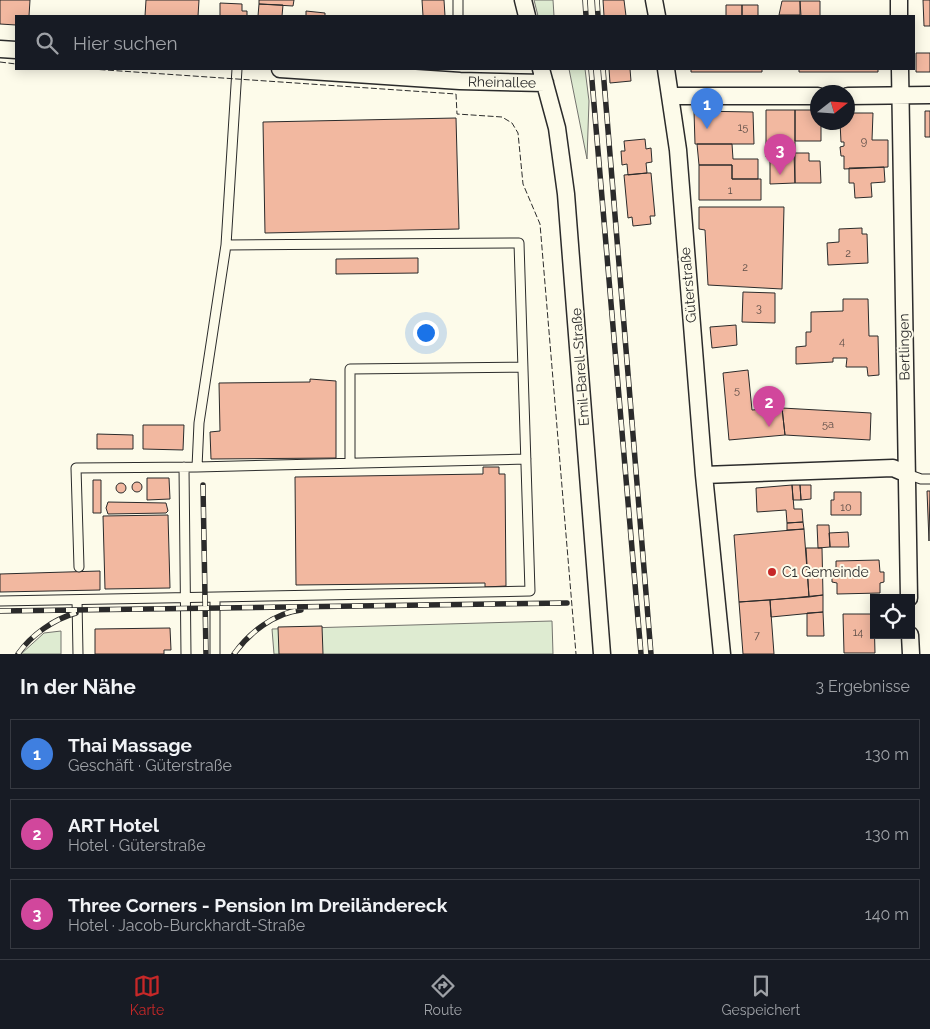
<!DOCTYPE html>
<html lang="de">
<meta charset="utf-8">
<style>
:root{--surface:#171b24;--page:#242831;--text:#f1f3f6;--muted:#9ea1a6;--line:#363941;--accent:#c62828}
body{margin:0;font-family:Raleway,sans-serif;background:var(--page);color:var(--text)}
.controls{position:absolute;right:15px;bottom:15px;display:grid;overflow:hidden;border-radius:0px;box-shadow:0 2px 12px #0003}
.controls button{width:45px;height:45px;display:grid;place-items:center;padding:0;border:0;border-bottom:1px solid var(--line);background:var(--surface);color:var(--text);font:25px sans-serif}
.compass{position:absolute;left:810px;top:85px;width:45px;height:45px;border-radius:50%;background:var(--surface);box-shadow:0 2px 12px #0003;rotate:73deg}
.you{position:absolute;left:425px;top:332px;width:18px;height:18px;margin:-12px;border:4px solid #fff;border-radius:50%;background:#1a73e8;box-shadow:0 0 0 8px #1a73e833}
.badge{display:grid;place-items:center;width:32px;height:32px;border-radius:50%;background:var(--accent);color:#fff;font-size:16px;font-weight:700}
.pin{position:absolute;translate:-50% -41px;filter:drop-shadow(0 1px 2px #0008)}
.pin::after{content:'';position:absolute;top:26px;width:18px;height:15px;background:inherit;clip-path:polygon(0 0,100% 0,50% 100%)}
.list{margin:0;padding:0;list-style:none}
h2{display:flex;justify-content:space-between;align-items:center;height:65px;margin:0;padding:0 20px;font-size:21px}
h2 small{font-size:16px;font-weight:400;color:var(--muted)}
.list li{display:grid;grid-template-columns:32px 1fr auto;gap:15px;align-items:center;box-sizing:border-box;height:70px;margin:0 10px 10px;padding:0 10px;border:1px solid var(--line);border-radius:0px}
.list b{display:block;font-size:19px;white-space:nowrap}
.list p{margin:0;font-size:16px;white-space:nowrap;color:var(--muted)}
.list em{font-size:16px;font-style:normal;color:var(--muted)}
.icon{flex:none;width:28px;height:28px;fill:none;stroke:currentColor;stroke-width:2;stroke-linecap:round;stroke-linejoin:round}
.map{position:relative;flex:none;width:930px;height:654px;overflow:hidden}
.search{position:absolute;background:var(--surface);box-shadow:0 2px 12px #0003;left:15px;right:15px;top:15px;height:55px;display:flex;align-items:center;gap:12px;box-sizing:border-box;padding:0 18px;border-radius:0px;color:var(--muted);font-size:19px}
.sheet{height:305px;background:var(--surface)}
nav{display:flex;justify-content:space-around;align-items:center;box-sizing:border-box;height:70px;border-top:1px solid var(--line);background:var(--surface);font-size:14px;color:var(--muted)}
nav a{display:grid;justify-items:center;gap:2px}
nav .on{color:var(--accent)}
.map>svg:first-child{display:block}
</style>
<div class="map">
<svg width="930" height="654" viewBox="0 0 930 654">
<rect width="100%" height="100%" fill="#fdfbea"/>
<path fill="#deebd1" stroke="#74746e" d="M534,0H553L554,16H538Z
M569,69H585L589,101L587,159Z
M552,621L553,654H274L272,629Z
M61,631V654H21L44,633Z"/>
<path fill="#f2b8a0" stroke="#2b2b2b" d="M0,0H30L29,16H16V25L0,24Z
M146,0H199L198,16H145Z
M259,0H294L293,6L259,4Z
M422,0H444L445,16H423Z
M603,0H624L626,16H604Z
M923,0H930V26H924Z
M782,1H800V15H779Z
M800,1H820V16H801Z
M220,3L242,4V11H247V16H220Z
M259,4L283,5L282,16H258Z
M726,5H742V16H726Z
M742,5H758V16H742Z
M306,11L325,13V16H306Z
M916,53H930V72H916Z
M609,69H630L631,81L610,83Z
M691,69H762V72H691Z
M799,69H878V72H799Z
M766,110H795V183L770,184V156L766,157Z
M795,110H818V122H821V141H795Z
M694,111L753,112L754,144H695Z
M925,111H930V137H925Z
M848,113H873L872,140H888V167L844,169V156H841L840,147L844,146V142H841L840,122H848Z
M456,118L459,229L265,233L263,122Z
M645,139L646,149L651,148L652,162L646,163L647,173L628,175L627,164L622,165L621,151H625L624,141Z
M697,144H732L733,159H758V179H732V165H699Z
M794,153H809V161H820L821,183H795Z
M699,165H732V179H761V200H699Z
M884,167L885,182L871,183L872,197L855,198L854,183H849V168Z
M647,173H651L655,216H650L651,224L633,226L632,217L628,218L624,175Z
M699,207H784L782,289L708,285L705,230L699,229Z
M862,228V234H867L868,263L828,265L827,243L839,242V229Z
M418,258V273L336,274V259Z
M743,292L775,293V323L742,322Z
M843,299H868L869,336H878L879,375L868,376L867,367H846L847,358H833V362L796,364V347L806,346V332H811V312L843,311Z
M736,325L737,345L712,348L710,327Z
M748,370L752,410L782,408L785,435L729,440L723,373Z
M310,379L336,381V458L211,459L210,432L220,431L219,383L310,382Z
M782,408L871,413L870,440L785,435Z
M143,425H184L183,450L143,449Z
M97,434L133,435V449H97Z
M483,467H499V474H505L506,586L485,587V583L296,585L295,477L483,474Z
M147,478H169L170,499L147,500Z
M93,480H101V513H93Z
M132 487a5 5 0 1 1 10 0a5 5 0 1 1-10 0Z
M116 488a5 5 0 1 1 10 0a5 5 0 1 1-10 0Z
M792,485L794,509H802L803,522L787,523L786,510L757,512L756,488Z
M792,485H800L801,500H793Z
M800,485H811V499L801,500Z
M927,491H930L929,541Z
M834,492H861V515H831V500H834Z
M108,502L166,503L168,511L166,513L108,514L106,508Z
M168,515L170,588L105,589L103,516Z
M803,522L804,529L787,530V523Z
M817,525H829L830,547L818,548Z
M804,529L809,597L739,602L734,535Z
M848,532L849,547H830L829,533Z
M806,548H822L823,595L809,597Z
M879,560L880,572H884V582L880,583V593L837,594V583L832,582V573H836V561Z
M100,571V590L0,592V574Z
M823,595V612L771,617L770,600Z
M770,600L774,654H743L739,602Z
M823,612L824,636H807V613Z
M843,614H874L875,653H844Z
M322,626L323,654H279L278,627Z
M170,628L171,650H164V654H95V629Z"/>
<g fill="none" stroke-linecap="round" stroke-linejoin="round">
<g stroke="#2b2b2b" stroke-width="11">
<path id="service" d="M458,0V16
M350,463V369L523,367
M184,467L186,654
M197,467L199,423L226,245L237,69
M907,474L921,479H930
M79,567L76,468L197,467L526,459
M215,598V654
M77,600L78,654
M0,601L530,591L519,243L226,245"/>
</g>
<g stroke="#2b2b2b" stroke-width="19">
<path id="minor" d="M523,0L527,16
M654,0L657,16
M899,0V16
M0,49L16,50
M280,69L460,81L545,83
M541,69L557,128L566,194L602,654
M666,69L678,150L704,475L722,654
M900,69L909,598
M671,96H818
M848,96L930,95
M704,475L893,468L907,474
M910,635L911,654"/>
</g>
<use href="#service" stroke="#fdfbea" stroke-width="9"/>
<use href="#minor" stroke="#fdfbea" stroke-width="16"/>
<g stroke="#2b2b2b" stroke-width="5.5">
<path id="rail" d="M585,0L586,16
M597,0L598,16
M591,69L641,654
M603,69L651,654
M203,485L206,654
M0,611L567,603
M18,654C31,635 54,619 76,613
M234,654C249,633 274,613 301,610"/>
</g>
<use href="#rail" stroke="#fdfbea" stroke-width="4" stroke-dasharray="11" stroke-linecap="butt"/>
<path stroke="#2b2b2b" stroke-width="1" stroke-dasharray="6 2.5" stroke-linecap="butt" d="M0,62L16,64
M91,69L456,94L457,114L502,117L512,123L518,133L523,184L540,224L576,654"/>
</g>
<circle fill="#c62828" stroke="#fdfbea" stroke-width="2" cx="772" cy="572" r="5"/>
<g text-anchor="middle" stroke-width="4" stroke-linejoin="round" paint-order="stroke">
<g font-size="11" fill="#5d4e48">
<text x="743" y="131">15</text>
<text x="864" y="145">9</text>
<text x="730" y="194">1</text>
<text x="848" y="257">2</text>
<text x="745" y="271">2</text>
<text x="759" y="312">3</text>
<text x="842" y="345">4</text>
<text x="737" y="394">5</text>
<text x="828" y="428">5a</text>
<text x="846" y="511">10</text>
<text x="858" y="636">14</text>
<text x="757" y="639">7</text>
</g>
<g font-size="14" fill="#2b2b2b" stroke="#fdfbea">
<text transform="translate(502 82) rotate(1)" y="5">Rheinallee</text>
<text transform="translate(688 285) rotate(-95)" y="5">Güterstraße</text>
<text transform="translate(904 347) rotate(-91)" y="5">Bertlingen</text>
<text transform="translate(580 367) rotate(-94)" y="5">Emil-Barell-Straße</text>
</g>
<g font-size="14" fill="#2b2b2b" stroke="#fdfbea" text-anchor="start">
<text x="782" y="577">C1 Gemeinde</text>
</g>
</g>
</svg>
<div class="controls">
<button><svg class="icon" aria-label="locate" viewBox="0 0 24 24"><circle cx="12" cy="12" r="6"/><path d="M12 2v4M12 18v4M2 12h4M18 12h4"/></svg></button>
</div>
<svg class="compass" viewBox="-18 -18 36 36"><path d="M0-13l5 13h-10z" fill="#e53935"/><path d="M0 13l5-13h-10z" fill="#9ea1a6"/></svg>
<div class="you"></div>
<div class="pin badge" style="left:707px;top:129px;background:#3f7fe0">1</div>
<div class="pin badge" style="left:769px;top:427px;background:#d1479c">2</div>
<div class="pin badge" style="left:780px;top:175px;background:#d1479c">3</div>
<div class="search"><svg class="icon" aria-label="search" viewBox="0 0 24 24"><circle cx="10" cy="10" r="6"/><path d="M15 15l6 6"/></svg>Hier suchen</div>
</div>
<section class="sheet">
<h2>In der Nähe<small>3 Ergebnisse</small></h2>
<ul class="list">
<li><span class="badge" style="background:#3f7fe0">1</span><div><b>Thai Massage</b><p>Geschäft · Güterstraße</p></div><em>130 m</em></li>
<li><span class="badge" style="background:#d1479c">2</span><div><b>ART Hotel</b><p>Hotel · Güterstraße</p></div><em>130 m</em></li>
<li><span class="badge" style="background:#d1479c">3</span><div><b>Three Corners - Pension Im Dreiländereck</b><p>Hotel · Jacob-Burckhardt-Straße</p></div><em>140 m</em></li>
</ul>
</section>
<nav>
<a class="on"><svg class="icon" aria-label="map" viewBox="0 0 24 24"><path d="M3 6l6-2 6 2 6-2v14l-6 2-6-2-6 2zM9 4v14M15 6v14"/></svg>Karte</a>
<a><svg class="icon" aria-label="directions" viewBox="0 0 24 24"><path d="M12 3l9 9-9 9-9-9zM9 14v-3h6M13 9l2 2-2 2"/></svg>Route</a>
<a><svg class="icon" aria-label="saved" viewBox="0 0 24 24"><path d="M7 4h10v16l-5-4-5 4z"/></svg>Gespeichert</a>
</nav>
